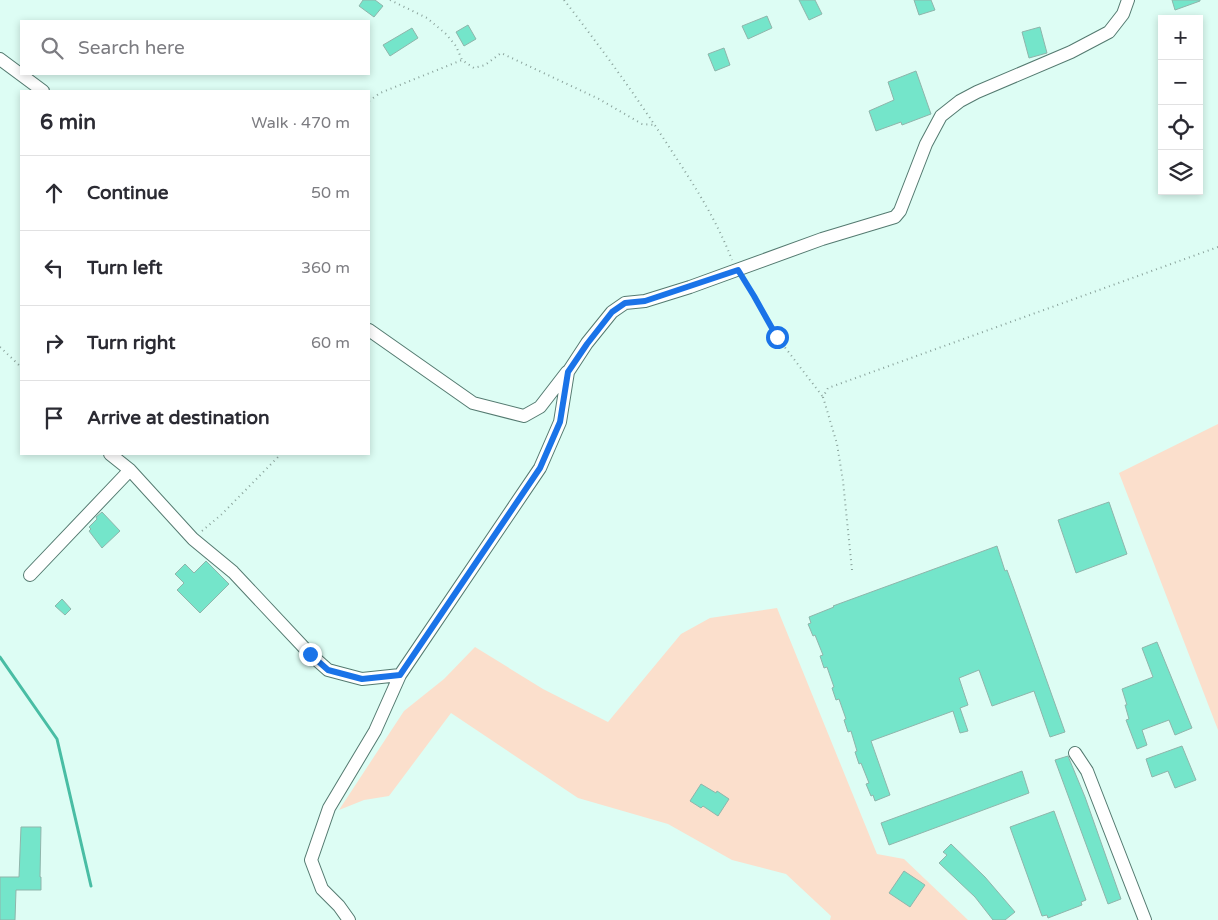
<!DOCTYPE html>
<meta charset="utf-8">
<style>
:root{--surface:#fff;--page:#f2f2f3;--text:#2b2b33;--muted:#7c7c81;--line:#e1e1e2}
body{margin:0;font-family:"Varela Round",sans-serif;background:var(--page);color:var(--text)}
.controls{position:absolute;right:15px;top:15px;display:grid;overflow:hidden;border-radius:0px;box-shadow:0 2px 8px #0003}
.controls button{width:45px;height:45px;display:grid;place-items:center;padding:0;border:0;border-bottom:1px solid var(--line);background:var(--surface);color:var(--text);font:25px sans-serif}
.stop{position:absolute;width:15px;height:15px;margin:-11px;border:4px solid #1a73e8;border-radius:50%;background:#fff}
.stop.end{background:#1a73e8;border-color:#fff;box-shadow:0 1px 5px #0008}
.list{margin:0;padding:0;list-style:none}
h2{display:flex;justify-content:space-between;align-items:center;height:65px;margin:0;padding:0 20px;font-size:21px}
h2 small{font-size:16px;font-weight:400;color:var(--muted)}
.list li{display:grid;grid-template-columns:32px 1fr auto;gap:15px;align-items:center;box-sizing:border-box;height:75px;padding:0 20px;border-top:1px solid var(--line)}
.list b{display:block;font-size:19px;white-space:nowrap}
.list em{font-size:16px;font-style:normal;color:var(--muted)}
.icon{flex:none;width:28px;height:28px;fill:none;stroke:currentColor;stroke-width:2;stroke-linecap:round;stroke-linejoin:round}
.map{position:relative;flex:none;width:1218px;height:920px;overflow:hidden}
.search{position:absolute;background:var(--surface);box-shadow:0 2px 8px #0003;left:20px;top:20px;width:350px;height:55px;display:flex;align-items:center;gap:12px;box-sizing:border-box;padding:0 18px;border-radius:0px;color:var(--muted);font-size:19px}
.panel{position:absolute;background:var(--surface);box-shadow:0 2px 8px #0003;left:20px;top:90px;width:350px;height:365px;border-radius:0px}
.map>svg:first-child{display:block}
</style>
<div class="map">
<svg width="1218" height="920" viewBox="0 0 1218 920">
<rect width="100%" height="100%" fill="#ddfdf4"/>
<path fill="#fbdfcc" d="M1218,424V730L1119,473Z
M777,608L877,854L904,859L968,920H830L831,916L786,874L732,860L668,824L578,798L451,713L389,796L364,800L339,810L404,711L444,679L475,647L543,689L608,722L681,634L710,618Z"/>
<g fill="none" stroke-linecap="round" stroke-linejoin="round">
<path stroke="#49bda4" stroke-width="3" d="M0,657L57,739L91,886"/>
</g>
<path fill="#74e5ca" stroke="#8fb5ab" d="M363,0H375L383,6L374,17L359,6Z
M799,0H815L822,14L809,20Z
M914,0H931L935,10L919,15Z
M1172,0H1200V1L1175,10Z
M767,16L772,28L748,39L742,26Z
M468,25L476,39L464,46L456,32Z
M1040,27L1047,53L1029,58L1022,32Z
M412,28L418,38L390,56L383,45Z
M724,48L730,65L715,71L708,54Z
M916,71L931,114L902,125L901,122L876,131L869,111L894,100L888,82Z
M1109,502L1127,554L1076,573L1058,520Z
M102,512L120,531L102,548L89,531L91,529L89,527L97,519L96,517Z
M997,546L1005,571L1007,570L1014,589L1065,732L1050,737L1034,691L992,706L979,670L959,678L968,705L960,708L968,731L960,733L953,711L871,741L890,795L875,801L873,795L871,796L866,784L869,783L861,763L859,764L855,752L857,751L851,731L848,732L844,720L846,719L839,699L836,700L832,688L834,687L827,667L824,668L820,656L823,655L815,635L813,636L808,624L811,623L809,617L834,607L833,606Z
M206,561L229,584L200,613L177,590L184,583L175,574L185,564L194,573Z
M62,599L71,609L65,615L55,606Z
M1157,642L1192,728L1175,735L1169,720L1142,730L1147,745L1137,749L1126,720L1129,719L1125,705H1127L1122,689L1153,677L1142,648Z
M1182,746L1196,780L1175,788L1168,771L1152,777L1146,759Z
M1068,756L1085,797L1121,899L1108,904L1055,760Z
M1022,771L1029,793L889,845L881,823Z
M701,784L716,793L717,791L729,799L718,816L703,806L701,808L690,801Z
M1054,811L1086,900L1081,902L1082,905L1048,918L1047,915L1042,916L1010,827Z
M21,827H41L40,877H41V890H16L15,920H0V877H19Z
M951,844L985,877L1015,912L1005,920H993L975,897L939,863L947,855L943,852Z
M904,871L925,885L910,907L889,893Z"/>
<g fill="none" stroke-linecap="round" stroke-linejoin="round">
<g stroke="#547a70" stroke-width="14">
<path id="minor" d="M0,59L43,91
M369,330L473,403L524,416L540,407L567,372
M110,454L130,470L193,539L233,572L310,654L328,670L362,679L400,675
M30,575L130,470
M1075,753L1087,771L1145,920
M349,920L339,906L322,889L311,860L329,808L375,731L400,675L540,468L560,422L568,372L587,343L612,312L625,303L645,301L690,287L822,239L895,217L900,211L926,144L941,116L960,101L977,92L1071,52L1109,32L1123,14L1128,0"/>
</g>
<path stroke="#89a29b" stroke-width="2" stroke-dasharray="1 4" stroke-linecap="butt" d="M390,0L427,18L446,34L456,46L462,60L474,68L485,65L501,53L599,99L642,124L655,125
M564,0C603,50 639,100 673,153C696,188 717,221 732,260
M369,101L380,93L462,60
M744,279L755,296L777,337L823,397
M0,347L21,367
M202,531L222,514L281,454
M852,570L843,481L837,444L823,397L828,388L1218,247"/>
<use href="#minor" stroke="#fff" stroke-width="12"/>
</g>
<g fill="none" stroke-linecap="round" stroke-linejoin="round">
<path stroke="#1a73e8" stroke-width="6" d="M310,654L328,670L362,679L400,675L540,468L560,422L568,372L587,344L612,312L625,303L645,301L738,270L754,296L777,337"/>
</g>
</svg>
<div class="controls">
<button>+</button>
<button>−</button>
<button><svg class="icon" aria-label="locate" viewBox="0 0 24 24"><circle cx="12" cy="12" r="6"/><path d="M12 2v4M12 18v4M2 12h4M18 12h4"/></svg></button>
<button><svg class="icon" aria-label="layers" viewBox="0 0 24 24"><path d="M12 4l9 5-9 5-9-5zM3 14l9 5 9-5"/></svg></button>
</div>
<div class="stop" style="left:777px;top:337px"></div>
<div class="stop end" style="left:310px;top:654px"></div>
<div class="search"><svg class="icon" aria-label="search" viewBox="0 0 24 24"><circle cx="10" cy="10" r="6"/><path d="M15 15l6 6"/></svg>Search here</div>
<section class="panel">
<h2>6 min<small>Walk · 470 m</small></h2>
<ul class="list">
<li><svg class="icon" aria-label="ahead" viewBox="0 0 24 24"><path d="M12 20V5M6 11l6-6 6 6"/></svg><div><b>Continue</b></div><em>50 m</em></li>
<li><svg class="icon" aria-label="left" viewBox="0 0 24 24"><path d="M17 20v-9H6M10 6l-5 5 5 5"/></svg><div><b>Turn left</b></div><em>360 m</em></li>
<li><svg class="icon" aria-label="right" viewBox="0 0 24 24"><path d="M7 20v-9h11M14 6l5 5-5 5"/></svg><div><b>Turn right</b></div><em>60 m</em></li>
<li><svg class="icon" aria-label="arrive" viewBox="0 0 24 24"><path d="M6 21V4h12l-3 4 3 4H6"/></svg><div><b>Arrive at destination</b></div></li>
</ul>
</section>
</div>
